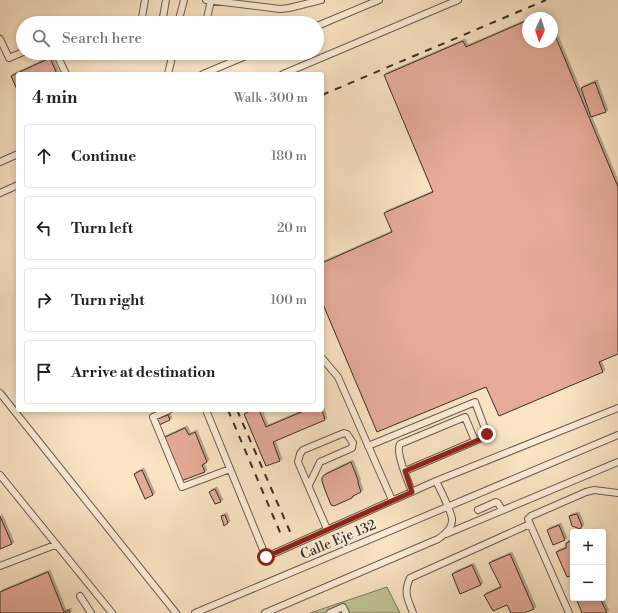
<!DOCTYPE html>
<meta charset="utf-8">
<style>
:root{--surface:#fff;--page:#f6f6f6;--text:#222;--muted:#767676;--line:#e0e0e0}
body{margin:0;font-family:"Libre Bodoni",serif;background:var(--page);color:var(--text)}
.controls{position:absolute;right:12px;bottom:12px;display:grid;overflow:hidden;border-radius:4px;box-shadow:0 2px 6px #0003}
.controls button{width:36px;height:36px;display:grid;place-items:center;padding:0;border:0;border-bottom:1px solid var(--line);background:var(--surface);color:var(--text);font:20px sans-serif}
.compass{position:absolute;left:522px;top:12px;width:36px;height:36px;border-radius:50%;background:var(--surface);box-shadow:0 2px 6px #0003;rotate:184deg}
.stop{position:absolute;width:12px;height:12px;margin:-9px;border:3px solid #8f2418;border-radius:50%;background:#fff}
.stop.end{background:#8f2418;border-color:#fff;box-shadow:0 1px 4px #0008}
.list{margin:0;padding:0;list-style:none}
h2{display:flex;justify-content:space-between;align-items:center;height:52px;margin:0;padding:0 16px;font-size:17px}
h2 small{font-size:13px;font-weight:400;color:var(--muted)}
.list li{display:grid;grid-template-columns:26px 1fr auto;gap:12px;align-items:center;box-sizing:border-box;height:64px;margin:0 8px 8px;padding:0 8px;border:1px solid var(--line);border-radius:4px}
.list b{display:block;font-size:15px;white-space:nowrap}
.list em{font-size:13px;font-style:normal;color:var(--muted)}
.icon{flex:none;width:22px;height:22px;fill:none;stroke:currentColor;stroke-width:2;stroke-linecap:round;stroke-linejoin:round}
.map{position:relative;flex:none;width:618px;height:613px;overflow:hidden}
.search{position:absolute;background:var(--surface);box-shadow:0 2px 6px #0003;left:16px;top:16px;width:308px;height:44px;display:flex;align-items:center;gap:10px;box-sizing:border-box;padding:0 14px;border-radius:22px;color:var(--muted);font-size:15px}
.panel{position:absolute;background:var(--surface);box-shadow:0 2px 6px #0003;left:16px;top:72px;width:308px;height:340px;border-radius:4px}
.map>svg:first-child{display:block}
</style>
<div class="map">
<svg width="618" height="613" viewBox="0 0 618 613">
<defs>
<filter id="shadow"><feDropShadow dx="2" dy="-2" stdDeviation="0" flood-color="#0004"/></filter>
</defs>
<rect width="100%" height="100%" fill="#fae4c4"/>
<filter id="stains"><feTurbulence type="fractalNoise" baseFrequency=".005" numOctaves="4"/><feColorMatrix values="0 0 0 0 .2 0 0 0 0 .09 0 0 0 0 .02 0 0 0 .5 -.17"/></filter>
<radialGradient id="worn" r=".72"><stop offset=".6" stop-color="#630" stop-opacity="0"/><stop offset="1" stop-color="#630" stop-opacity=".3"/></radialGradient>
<path fill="#bec495" stroke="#7c7a5e" d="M387,587L400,613H310Z"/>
<path fill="#e5ab98" stroke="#3b2f27" filter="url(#shadow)" d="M528,20V42H552V28L618,187V354L599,362L603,372L499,416L486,387L377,432L322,302V263L392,232L384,213L433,192L384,75L463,41L466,47Z
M50,58L57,74H18V92L11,76Z
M595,82L606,112L591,117L581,88Z
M252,410H259L266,427L306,410H322L325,420L273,442L280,461L266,466L244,414Z
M168,415L170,420L159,425L157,419Z
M185,428L189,435L195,432L207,462L202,465L205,472L181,481L163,438Z
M351,462L358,480V483L361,492L353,496L352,498L334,506L331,505L325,490L322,481V478L324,475Z
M142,470L153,495L145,499L134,474Z
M215,489L221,502L215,504L209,492Z
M577,514L582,526L580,529L572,526L569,516Z
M225,515L228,523L224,526L221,516Z
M0,516L12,544L0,549Z
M559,525L565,540L553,545L547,530Z
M573,540V575L567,577L556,552L566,548V543Z
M510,554L534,609L524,613H511L507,605L493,611L484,595L501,587L489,563Z
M472,565L481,585L460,594L452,574Z
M48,572L64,612L69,610L70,613H0V592Z
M576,598H600L607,613H582Z"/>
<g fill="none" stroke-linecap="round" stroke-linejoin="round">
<g stroke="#6b5c4e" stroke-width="8">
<path id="minor" d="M206,0L280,9L289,8L321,0
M141,23L145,0
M162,23L166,0
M178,23L184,0
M206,23L211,0
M317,26L379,0
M0,39L9,58L23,52
M56,53L66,74
M168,74L173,53
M203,74L253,53
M283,74L458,0
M0,162L18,154
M0,193L18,185
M322,358L338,377L392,500
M0,393L176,613
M169,410L153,417L182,487L230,469
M206,410L266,557L436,481C440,489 451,511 452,519C453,528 444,535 438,539L265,613
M368,446L475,402L487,434L486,436L475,441
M405,471L475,441L465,417L400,444C395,452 408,481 412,492
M0,475L112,613
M436,481L618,408
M309,485L320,462L352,448L353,443L347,434L344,433L303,450L300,454L298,462L327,529
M478,510L496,502L498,503L502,510
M530,524L528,519L531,516L586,492L594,490L618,493
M446,534L618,462
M0,566L55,545
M80,596L91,613
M195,613L618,435
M330,613L343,607L346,613
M413,613C408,599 403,593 410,578L530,524L569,613"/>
</g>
<use href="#minor" stroke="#fcedd9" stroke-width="6"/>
<path stroke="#3b2f27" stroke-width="2" stroke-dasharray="7 7" stroke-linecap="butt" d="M322,95L546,0
M228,410L282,537
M237,410L291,534"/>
</g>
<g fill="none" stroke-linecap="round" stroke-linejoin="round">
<path stroke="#8f2418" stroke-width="5" d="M266,557L412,492L405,471L476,441L486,436L487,434"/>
</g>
<g text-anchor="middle" stroke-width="4" stroke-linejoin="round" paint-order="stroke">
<g font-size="14" fill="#3b2f27" stroke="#fcedd9">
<text transform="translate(338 539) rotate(-23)" y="5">Calle Eje 132</text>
</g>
</g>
<rect width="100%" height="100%" filter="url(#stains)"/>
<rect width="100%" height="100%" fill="url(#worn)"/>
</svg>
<div class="controls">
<button>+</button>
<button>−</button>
</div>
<svg class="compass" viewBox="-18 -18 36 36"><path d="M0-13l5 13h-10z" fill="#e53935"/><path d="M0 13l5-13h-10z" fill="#767676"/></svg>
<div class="stop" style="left:266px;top:557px"></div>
<div class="stop end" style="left:487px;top:434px"></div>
<div class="search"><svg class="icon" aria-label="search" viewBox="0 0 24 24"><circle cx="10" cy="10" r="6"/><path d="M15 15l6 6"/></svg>Search here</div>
<section class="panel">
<h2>4 min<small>Walk · 300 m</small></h2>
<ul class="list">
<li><svg class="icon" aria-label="ahead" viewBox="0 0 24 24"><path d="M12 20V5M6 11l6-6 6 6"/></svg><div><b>Continue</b></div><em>180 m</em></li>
<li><svg class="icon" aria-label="left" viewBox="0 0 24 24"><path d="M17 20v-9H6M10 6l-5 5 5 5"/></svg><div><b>Turn left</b></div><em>20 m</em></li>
<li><svg class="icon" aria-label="right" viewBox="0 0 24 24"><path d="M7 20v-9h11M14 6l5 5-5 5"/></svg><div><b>Turn right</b></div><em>100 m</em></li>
<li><svg class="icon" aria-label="arrive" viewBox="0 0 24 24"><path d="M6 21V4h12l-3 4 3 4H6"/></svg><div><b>Arrive at destination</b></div></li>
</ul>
</section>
</div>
